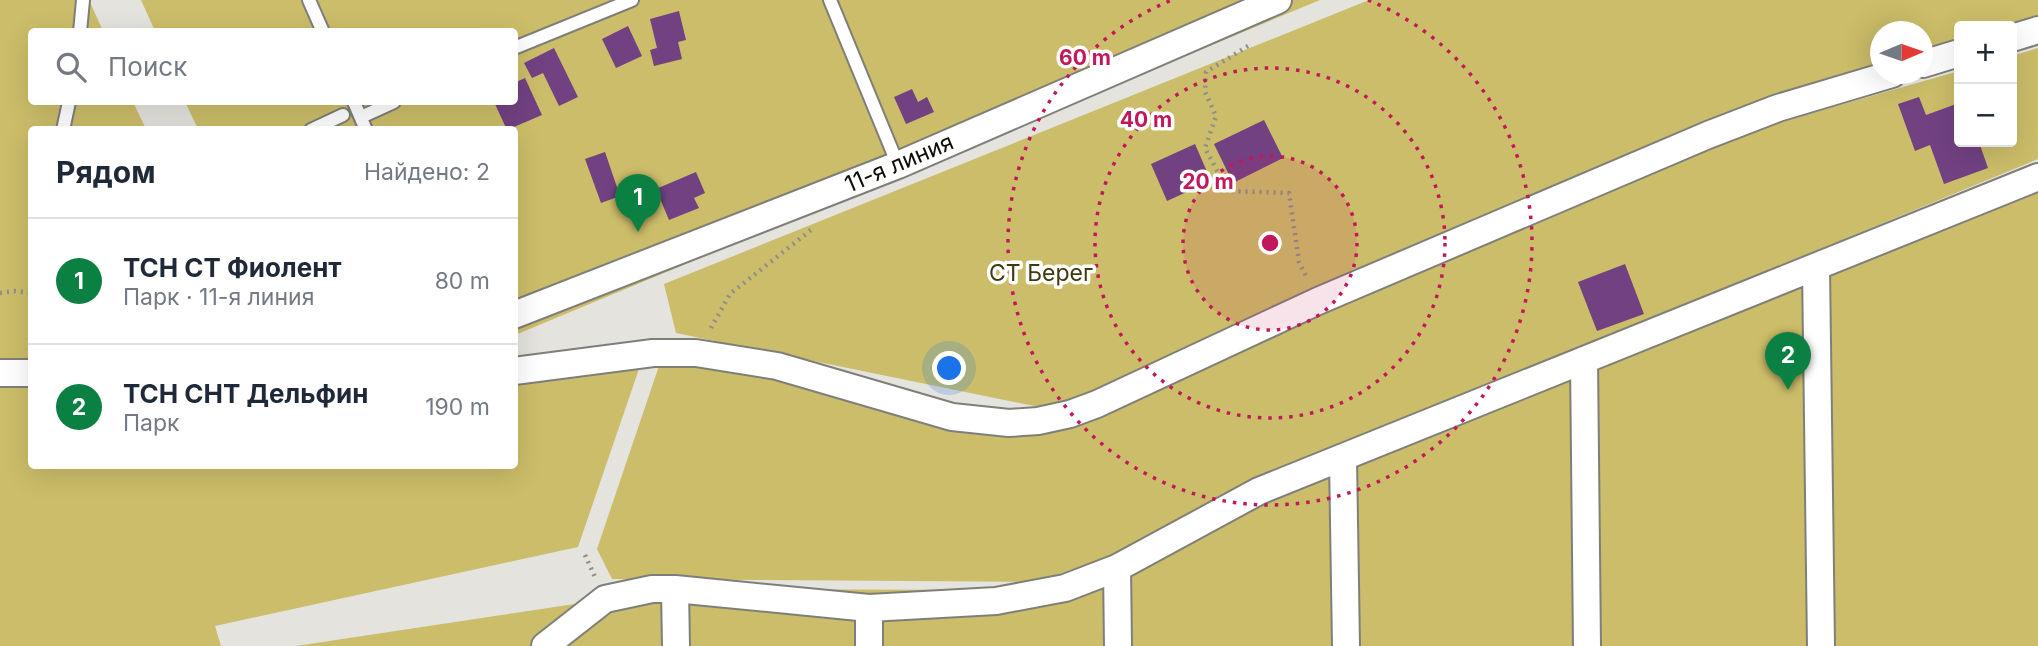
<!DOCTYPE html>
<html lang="ru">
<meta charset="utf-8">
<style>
:root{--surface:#fff;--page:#f2f2f3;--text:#1f2937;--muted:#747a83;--line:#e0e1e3;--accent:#0b8043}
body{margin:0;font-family:Inter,sans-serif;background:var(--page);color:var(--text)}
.controls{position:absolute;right:21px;top:21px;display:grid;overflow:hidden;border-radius:7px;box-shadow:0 7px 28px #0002}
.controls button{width:63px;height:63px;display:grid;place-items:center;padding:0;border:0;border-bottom:2px solid var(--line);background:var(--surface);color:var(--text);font:35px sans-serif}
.compass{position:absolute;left:1870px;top:21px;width:63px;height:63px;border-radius:50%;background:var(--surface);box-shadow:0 7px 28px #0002;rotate:88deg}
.you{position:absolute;left:950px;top:369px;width:24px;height:24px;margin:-18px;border:5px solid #fff;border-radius:50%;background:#1a73e8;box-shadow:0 0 0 10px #1a73e833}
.badge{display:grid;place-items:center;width:46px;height:46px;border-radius:50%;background:var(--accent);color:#fff;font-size:23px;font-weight:700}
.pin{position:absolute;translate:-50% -58px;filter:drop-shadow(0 2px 4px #0008)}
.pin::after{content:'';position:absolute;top:37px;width:24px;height:21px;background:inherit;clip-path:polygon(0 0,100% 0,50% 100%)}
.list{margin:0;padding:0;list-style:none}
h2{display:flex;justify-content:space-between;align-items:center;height:91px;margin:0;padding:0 28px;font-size:30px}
h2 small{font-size:23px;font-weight:400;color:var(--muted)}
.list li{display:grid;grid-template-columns:46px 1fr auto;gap:21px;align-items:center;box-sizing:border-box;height:126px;padding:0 28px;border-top:2px solid var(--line)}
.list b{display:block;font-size:26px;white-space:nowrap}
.list p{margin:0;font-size:23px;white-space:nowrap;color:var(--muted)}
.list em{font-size:23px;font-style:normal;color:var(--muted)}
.icon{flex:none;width:38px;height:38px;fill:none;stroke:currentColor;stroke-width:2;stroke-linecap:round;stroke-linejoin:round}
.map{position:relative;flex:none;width:2038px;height:646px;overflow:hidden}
.search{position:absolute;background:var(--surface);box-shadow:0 7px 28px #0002;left:28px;top:28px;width:490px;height:77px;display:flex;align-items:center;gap:18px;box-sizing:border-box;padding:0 24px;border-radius:7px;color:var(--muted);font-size:26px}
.panel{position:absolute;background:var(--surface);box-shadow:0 7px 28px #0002;left:28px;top:126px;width:490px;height:343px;border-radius:7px}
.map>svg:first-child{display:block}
</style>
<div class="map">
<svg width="2038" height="646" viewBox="0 0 2038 646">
<rect width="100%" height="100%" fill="#e4e3de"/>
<path fill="#cbbd69" d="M0,0H89L103,31L32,32V102H133L146,129L32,130V466H514L515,380L641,363L578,547L215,626L221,646H0Z
M141,0H1320L515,335L514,130L198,129L185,102H514V32L155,31Z
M1369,0H2038V15L2003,26H1959V41L1923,53V32H1881L1880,67L1054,410L676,333L664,284Z
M2038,48V159L1249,485L1111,556L1036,582L612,579L597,549L661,360L697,357L1047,430L1742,133L1959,71V142H2012V56Z
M2038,191V646H296L675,589L1036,590Z"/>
<path fill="#724182" d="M679,11L686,40L678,42L682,59L654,66L650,50L657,48L650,19Z
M628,26L642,56L616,68L602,39Z
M554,48L578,97L559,106L543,73L532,78L524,63Z
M525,78L542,115L507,130L494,102H514V83Z
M912,89L918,102L927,97L934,112L906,124L894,97Z
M1919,97L1926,115L1959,103V142H1979L1988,168L1944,184L1930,145L1915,151L1898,104Z
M1264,120L1283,158L1233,183L1214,144Z
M1195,144L1211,181L1167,201L1151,164Z
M605,152L620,196L601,203L585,159Z
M696,172L705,193L694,198L699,208L669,220L656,189Z
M1625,264L1644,314L1597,331L1578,282Z"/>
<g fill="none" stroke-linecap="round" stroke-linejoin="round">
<g stroke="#7f7f7a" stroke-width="16">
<path id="service" d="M309,0L323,32
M830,0L898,165
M80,32L83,0
M514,48L632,0
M354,102L366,130
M361,117L394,102
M63,130L69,102
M311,130L343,115"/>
</g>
<g stroke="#7f7f7a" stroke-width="30">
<path id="minor" d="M2012,38L2038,30
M1923,64L1959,53
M1816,267L1821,646
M514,315L898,165L1278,0
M1584,360L1587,646
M514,371L653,353H696L777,366L952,417L1009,423L1038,421L1070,414L1097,404L1318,301L1708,135L1778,108L1892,74
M0,373H32
M1343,458L1346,646
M1117,568L1118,646
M675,589L676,646
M869,608V646
M545,646L605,599L652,589H675L869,608L996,601L1065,588L1117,568L1259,491L2038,177"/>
</g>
<path stroke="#8f8e8a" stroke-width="4.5" stroke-dasharray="2 5" stroke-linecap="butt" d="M1248,46L1206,72L1205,92L1216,116L1205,148L1228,191L1289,193L1299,262L1307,278
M0,293L14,291L32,293
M711,328L730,294L811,230
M585,555L595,577"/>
<use href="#service" stroke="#fff" stroke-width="12"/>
<use href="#minor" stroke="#fff" stroke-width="26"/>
</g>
<circle cx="1270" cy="243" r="87" fill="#c2185b" fill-opacity=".12"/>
<g fill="none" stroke="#c2185b" stroke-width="3.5" stroke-dasharray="3.5 7">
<circle cx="1270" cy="243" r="87"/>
<circle cx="1270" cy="243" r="175"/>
<path d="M1368 0A262 262 0 1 1 1172 0"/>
</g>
<g text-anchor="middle" stroke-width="7" stroke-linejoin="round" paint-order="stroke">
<g font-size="23" fill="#0c0b0a" stroke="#fffffe">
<text transform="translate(899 163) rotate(-23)" y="8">11-я линия</text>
</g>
<g font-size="23" fill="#403a12" stroke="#fffffe">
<text x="1041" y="281">СТ Берег</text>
</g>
</g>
<circle cx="1270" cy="243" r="10" fill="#c2185b" stroke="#fffffe" stroke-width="3.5"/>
<g font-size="21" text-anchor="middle" font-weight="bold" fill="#c2185b" stroke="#fffffe" stroke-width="7" stroke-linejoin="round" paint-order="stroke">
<text x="1085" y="65">60 m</text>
<text x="1146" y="127">40 m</text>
<text x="1208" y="189">20 m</text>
</g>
</svg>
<div class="controls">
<button>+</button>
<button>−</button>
</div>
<svg class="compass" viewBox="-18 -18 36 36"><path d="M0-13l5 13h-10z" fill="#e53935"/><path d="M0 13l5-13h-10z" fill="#747a83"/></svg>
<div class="you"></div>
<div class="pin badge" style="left:638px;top:232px">1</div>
<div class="pin badge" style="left:1788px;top:390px">2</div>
<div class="search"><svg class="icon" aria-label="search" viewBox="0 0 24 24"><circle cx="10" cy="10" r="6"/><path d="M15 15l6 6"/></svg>Поиск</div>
<section class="panel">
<h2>Рядом<small>Найдено: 2</small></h2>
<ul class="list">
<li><span class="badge">1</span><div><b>ТСН СТ Фиолент</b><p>Парк · 11-я линия</p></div><em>80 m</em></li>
<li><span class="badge">2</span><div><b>ТСН СНТ Дельфин</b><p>Парк</p></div><em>190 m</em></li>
</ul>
</section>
</div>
